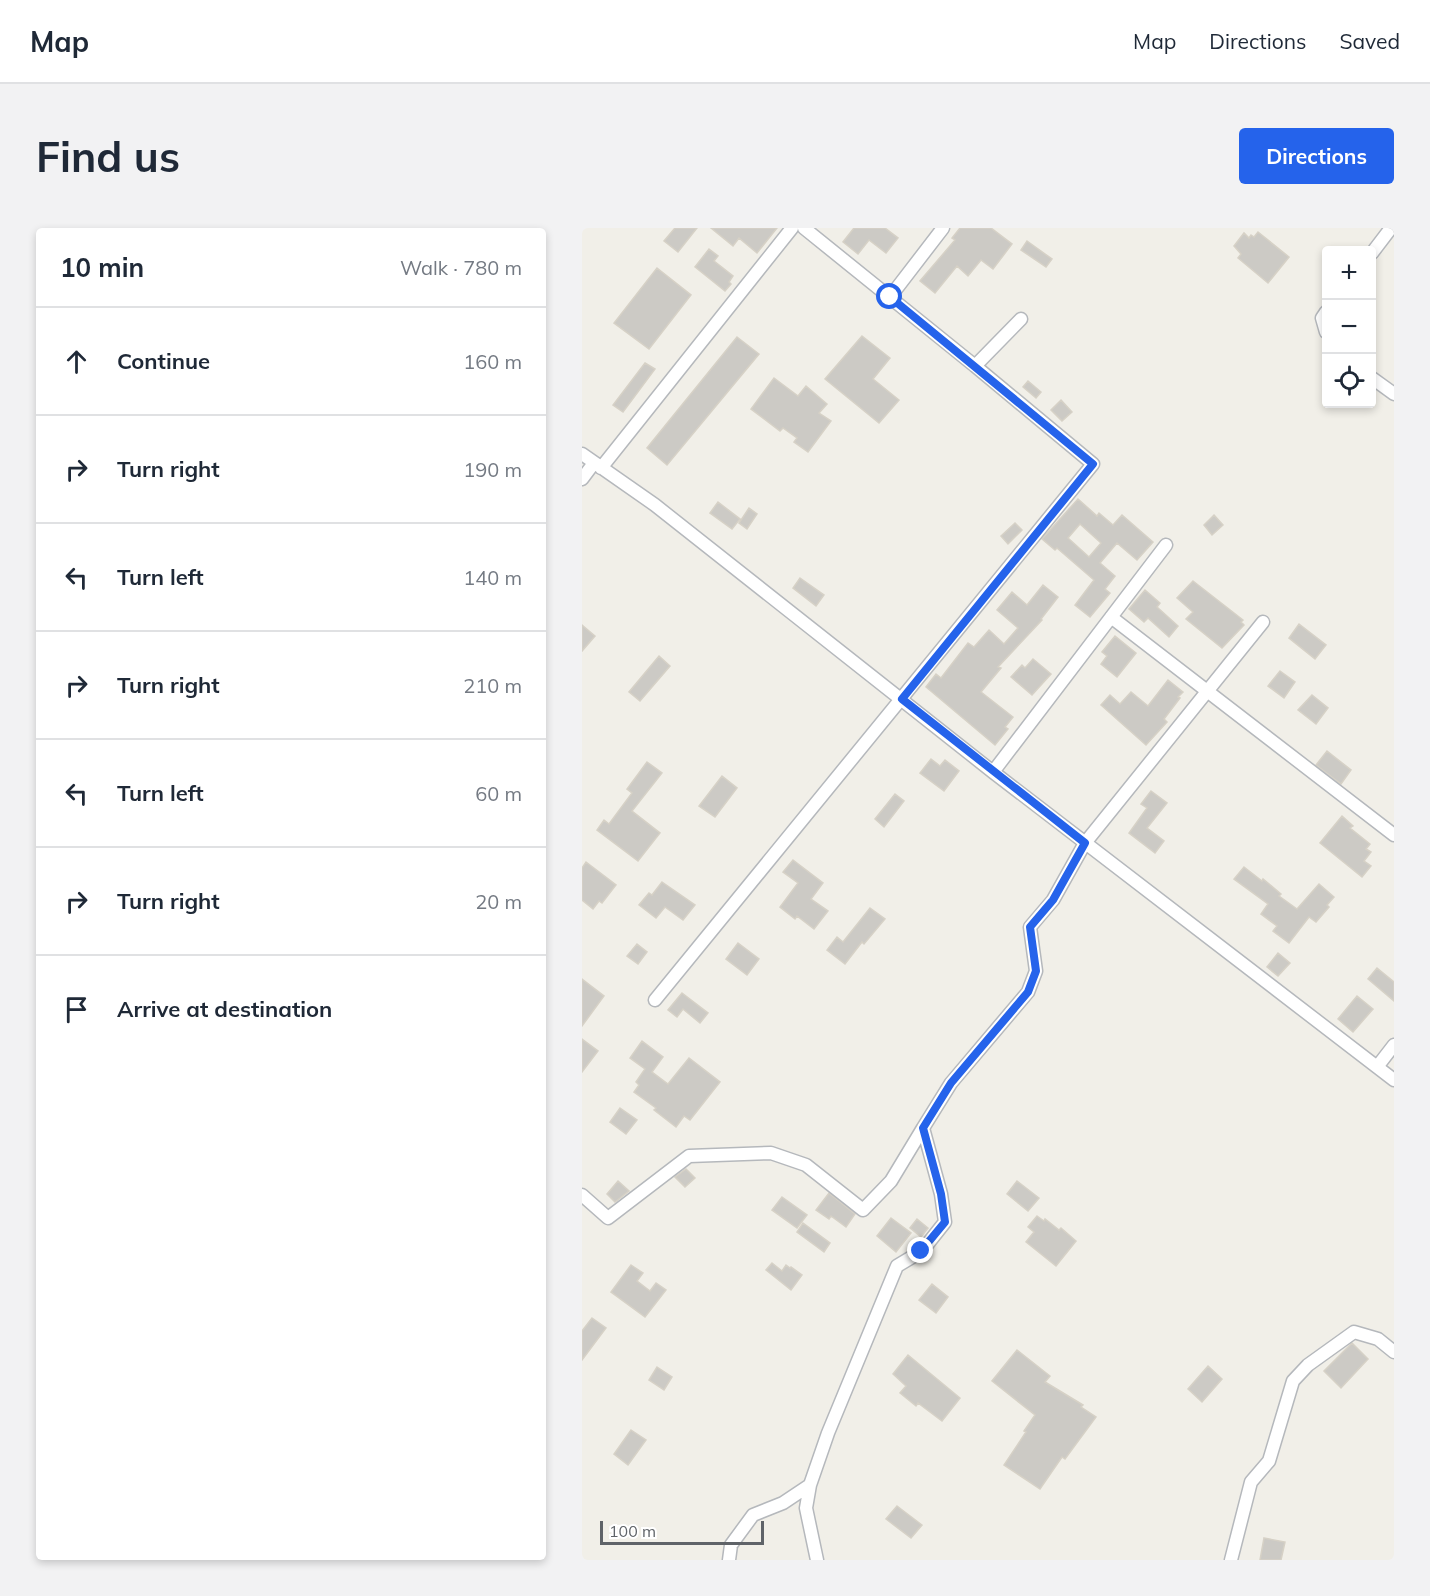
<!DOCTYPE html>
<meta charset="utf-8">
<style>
:root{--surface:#fff;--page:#f2f2f3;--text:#1f2937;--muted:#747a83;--line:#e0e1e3;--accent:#2563eb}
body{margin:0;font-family:Mulish,sans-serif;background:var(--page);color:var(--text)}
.controls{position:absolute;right:18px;top:18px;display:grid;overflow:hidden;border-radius:6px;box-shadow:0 3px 9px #0003}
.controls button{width:54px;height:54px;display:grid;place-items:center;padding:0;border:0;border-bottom:2px solid var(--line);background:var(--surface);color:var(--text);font:30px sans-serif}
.scale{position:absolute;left:18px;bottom:15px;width:164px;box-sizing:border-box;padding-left:6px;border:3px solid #5f6368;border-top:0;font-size:16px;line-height:21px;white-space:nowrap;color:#5f6368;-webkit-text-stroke:4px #fff;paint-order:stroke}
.stop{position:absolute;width:18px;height:18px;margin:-14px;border:4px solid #2563eb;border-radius:50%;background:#fff}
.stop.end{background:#2563eb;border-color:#fff;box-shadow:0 2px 6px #0008}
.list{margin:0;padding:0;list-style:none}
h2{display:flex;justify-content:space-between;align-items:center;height:78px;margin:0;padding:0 24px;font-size:26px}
h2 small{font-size:20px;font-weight:400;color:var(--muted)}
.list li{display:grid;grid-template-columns:39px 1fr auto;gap:18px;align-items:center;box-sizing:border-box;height:108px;padding:0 24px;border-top:2px solid var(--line)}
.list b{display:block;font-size:22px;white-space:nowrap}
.list em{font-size:20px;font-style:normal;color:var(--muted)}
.icon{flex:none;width:33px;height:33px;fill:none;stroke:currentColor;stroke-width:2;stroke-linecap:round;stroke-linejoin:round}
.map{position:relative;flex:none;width:812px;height:1332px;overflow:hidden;border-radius:6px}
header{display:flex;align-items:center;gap:36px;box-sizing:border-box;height:84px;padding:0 30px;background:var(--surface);border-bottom:2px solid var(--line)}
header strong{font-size:28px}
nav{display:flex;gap:33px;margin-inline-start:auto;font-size:21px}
.intro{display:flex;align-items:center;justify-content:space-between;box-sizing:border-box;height:144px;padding:0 36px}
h1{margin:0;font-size:42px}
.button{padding:15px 27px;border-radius:6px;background:var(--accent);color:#fff;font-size:21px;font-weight:700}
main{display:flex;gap:36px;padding:0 36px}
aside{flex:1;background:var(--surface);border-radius:6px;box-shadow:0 3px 9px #0003}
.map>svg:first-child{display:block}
</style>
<header>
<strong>Map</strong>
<nav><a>Map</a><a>Directions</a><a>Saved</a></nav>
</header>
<div class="intro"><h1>Find us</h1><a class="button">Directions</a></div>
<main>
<aside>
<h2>10 min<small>Walk · 780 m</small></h2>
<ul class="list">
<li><svg class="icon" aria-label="ahead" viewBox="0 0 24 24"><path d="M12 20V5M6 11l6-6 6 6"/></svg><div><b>Continue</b></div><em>160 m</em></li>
<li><svg class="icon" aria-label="right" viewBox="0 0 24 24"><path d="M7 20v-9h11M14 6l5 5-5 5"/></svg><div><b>Turn right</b></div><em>190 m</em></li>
<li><svg class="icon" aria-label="left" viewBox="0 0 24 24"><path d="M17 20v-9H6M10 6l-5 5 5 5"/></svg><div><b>Turn left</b></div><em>140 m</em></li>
<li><svg class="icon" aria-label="right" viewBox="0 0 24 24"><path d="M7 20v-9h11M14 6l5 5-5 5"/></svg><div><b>Turn right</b></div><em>210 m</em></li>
<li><svg class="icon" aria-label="left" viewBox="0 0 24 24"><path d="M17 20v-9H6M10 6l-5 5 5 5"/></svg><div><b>Turn left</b></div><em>60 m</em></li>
<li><svg class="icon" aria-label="right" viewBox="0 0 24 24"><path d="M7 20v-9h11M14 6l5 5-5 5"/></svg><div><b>Turn right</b></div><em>20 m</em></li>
<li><svg class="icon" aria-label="arrive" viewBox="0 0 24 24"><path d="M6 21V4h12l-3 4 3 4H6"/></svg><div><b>Arrive at destination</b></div></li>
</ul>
</aside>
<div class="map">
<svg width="812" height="1332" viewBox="0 0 812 1332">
<rect width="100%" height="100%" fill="#f1efe8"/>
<path fill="#cccac5" stroke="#d6d1c6" stroke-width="1.5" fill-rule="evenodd" d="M93,0H115L96,24L82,13Z
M129,0H195L175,25L157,10L151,18Z
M272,0H303L316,10L304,25L287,12L276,26L261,14Z
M378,0H409L430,16L411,41L399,32L386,48L375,38L353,65L338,53L373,12L370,10Z
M676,4L707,29L686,55L656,30L659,26L652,18L662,5L667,10L669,7L672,9Z
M445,13L470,31L464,39L439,22Z
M127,21L136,28L132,33L151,48L147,54L149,56L143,63L113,39Z
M75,40L109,67L67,121L32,95Z
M280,108L308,130L291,151L317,172L297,195L243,151Z
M155,109L177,126L85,237L65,220Z
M63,135L73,141L41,184L31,177Z
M192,150L216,168L224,158L245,176L237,185L249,193L226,224L212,214L215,210L201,200L198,203L169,181Z
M446,153L459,164L454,170L441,159Z
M479,172L490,184L480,193L469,182Z
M496,271L515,288L517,285L531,297L540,287L571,314L555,332L535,315L518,335L533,348L523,361L528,365L508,389L493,377L512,352L475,320L473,322L460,311ZM498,296L519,315L507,329L486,310Z
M136,274L158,291L150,301L128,285Z
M167,280L175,286L165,301L157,295Z
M632,287L641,297L630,307L622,297Z
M433,295L440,302L426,316L419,308Z
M218,350L242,367L234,378L211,360Z
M611,353L661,392L659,394L662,397L640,420L604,391L611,384L595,370Z
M461,357L476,369L459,391L460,392L416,439L419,440L399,464L431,489L423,499L426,501L413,517L344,459L354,446L359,450L386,415L392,419L407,402L422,416L436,400L415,382L430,364L445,377Z
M563,362L578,375L575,379L596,398L587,409L566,390L562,394L547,381Z
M717,396L744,417L733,431L707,410Z
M0,397L13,408L0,423Z
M533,408L554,425L535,449L519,436L525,428L520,424Z
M77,428L88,438L58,473L47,464Z
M451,431L469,446L450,467L429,449L440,437L443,440Z
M698,443L713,454L702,470L686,458Z
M586,452L601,464L596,469L598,470L582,491L585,494L564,517L519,477L528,467L538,476L549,464L566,478Z
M730,467L746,480L734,496L716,482Z
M745,523L769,542L759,556L734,537Z
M349,531L358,538L363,532L377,543L362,563L338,545Z
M65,534L80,545L50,583L78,605L56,633L15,602L22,592L27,596L50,565L45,561Z
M140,548L155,560L133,589L117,578Z
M569,563L585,575L565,600L582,613L573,625L547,605L565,580L559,576Z
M313,566L322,573L302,599L293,591Z
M760,588L771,598L768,600L788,616L784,621L789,624L782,633L789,638L780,649L738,615Z
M211,632L241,655L229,671L246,683L232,701L215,688L213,691L198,679L216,655L201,644Z
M4,634L34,657L20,675L17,673L11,681L0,672V640Z
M662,639L680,653L681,651L699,666L697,668L715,681L737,656L752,669L745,677L747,679L734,694L727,689L707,715L691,703L695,698L679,686L686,676L652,651Z
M80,654L113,677L101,692L83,679L74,690L57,677L67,665L70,667Z
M288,680L303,691L282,716L280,714L263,736L245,722L255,709L261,714Z
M156,715L177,731L165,747L144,731Z
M55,716L65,724L56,736L45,728Z
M696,725L708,735L696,748L685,739Z
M795,740L812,754V773L786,751Z
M0,751L22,768L0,798Z
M100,765L126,785L118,795L101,781L95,789L86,782Z
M775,768L791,781L771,804L756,791Z
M0,811L16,823L0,844Z
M60,813L81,829L70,844L86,856L107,830L138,854L108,892L102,888L94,899L72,882L74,880L52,864L57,857L54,854L63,841L48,830Z
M38,880L55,892L44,906L28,894Z
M104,941L113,950L103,959L93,949Z
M36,953L47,963L33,974L25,966Z
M435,953L457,970L446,983L425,966Z
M247,965L273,986L264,999L249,988L247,991L234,982Z
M200,969L225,987L215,1000L190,982Z
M455,988L462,993L463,991L477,1002L479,1000L494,1013L474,1038L444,1014L452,1004L446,999Z
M309,990L329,1005L314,1024L295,1008Z
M335,991L346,1000L339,1009L328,1000Z
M221,995L248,1015L242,1024L215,1004Z
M190,1035L200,1043L204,1037L208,1040L209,1039L220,1047L209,1062L184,1042Z
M49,1037L61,1045L55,1053L68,1063L74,1055L84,1062L63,1089L29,1064Z
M350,1056L366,1069L354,1085L337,1072Z
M10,1090L24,1100L0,1132V1103Z
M770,1115L786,1131L759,1160L742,1143Z
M435,1122L468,1148L463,1154L501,1177L499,1179L514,1189L483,1231L480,1229L458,1261L422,1237L444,1204L442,1203L453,1187L410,1153Z
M326,1127L378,1170L360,1193L336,1175L334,1178L318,1165L324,1158L311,1146Z
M626,1138L640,1151L620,1174L606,1161Z
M75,1139L90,1149L82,1162L67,1152Z
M49,1202L64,1212L46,1237L32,1226Z
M315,1278L340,1297L329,1310L304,1291Z
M682,1310L703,1314L699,1332H678Z"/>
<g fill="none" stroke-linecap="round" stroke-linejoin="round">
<g stroke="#b5b8bc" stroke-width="15">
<path id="street" d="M222,0L393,138L439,91
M790,25L809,0
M308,69L361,0
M744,84L740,90L744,104
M790,150L812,166
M0,226L73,277L411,544L812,852
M19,240L210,0
M0,251L12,235
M529,389L812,607
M411,544L584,317
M73,772L511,236L393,138
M795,839L812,817
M0,967L26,990L107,928L189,925L224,937L281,982L309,953L341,900
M147,1332L149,1317L171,1287L201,1275L228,1257
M235,1332L224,1280L228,1257L246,1205L315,1038L340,1023L363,994L359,966L341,900L369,855L446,764L454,743L448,699L471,672L503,615L681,394
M649,1332L669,1254L687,1233L711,1153L726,1137L772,1104L796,1111L812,1124"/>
</g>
<use href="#street" stroke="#fff" stroke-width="12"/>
</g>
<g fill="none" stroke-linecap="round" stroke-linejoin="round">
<path stroke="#2563eb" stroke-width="8" d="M308,69L511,236L320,471L503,615L471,672L448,699L454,743L446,764L369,855L341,900L359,966L363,994L339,1023"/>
</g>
</svg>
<div class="controls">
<button>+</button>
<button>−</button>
<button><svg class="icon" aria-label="locate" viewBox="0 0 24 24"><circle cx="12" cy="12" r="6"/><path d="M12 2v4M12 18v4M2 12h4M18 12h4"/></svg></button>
</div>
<div class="scale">100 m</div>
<div class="stop" style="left:308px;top:69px"></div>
<div class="stop end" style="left:339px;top:1023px"></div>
</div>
</main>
